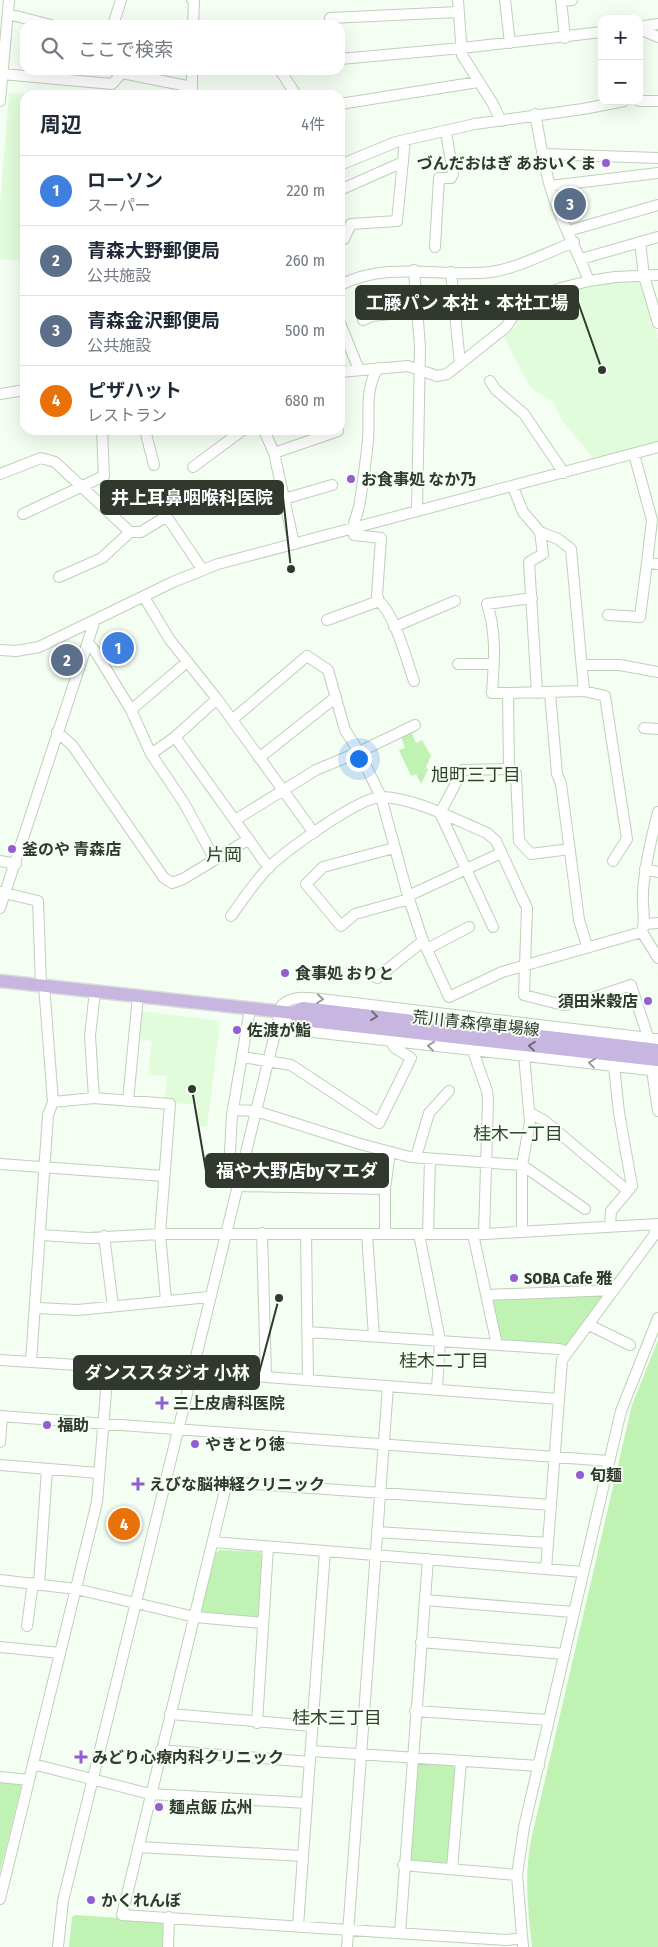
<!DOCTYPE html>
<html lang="ja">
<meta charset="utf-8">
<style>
:root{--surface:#fff;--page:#f2f2f3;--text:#1f2937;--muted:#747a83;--line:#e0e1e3;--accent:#b45309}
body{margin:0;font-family:"Fira Sans Condensed","Noto Sans JP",sans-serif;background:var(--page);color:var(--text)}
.controls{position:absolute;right:15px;top:15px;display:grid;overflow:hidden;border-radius:10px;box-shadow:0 5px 20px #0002}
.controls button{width:45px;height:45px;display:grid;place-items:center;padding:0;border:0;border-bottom:1px solid var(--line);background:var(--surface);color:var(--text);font:25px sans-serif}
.you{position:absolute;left:358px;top:758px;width:18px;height:18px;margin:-12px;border:4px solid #fff;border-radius:50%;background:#1a73e8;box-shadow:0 0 0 8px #1a73e833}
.badge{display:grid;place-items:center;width:32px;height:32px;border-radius:50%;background:var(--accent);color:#fff;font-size:16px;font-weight:700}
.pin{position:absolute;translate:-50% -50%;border:2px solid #fff;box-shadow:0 1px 5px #0006}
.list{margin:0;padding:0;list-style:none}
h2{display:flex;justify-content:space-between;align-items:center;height:65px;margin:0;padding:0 20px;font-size:21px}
h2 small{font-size:16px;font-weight:400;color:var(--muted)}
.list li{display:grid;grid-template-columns:32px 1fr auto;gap:15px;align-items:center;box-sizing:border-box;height:70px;padding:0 20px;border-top:1px solid var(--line)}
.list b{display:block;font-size:19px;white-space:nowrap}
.list p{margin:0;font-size:16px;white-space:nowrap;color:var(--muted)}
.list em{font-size:16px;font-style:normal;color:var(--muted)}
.icon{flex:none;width:28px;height:28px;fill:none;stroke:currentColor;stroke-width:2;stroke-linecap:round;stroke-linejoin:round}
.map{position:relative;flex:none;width:658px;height:1947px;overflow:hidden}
.search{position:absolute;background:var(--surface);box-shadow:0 5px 20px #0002;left:20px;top:20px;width:325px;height:55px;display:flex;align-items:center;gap:12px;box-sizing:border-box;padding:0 18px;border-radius:15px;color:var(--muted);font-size:19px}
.panel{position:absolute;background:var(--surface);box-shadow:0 5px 20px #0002;left:20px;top:90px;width:325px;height:345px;border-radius:15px}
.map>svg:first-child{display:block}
</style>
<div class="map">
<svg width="658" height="1947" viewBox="0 0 658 1947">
<rect width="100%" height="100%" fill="#f5fef3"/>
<path fill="#e1fcdb" d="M9,93L40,95H25V261L0,259V205Z
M618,279H642L655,322L658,340V442L594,459L561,419L554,403L530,387L504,337L516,326L515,319L535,301L563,291Z
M142,1011L220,1021L207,1127L197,1126L198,1105L174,1103V1100L165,1099L167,1076L148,1075L152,1041L136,1039L139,1013Z"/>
<path fill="#c0f2b4" d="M412,733L416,743L422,740L431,756L426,767L428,770L421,784L416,774L411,776L399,750L405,748L401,737Z
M600,1294L602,1299L566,1345L503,1342L500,1338L491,1300L494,1298Z
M658,1340V1947H532C528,1911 524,1876 531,1840L632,1405Z
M220,1550L260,1552L263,1557L259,1616L256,1619L204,1615L201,1610L215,1553Z
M420,1762L452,1764L455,1768L449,1861L446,1865L412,1862L410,1858L417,1766Z
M0,1782L22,1784L0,1872Z
M75,1915L165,1921L164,1947H69L72,1917Z"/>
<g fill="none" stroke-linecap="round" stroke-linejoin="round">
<g stroke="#bdd1b8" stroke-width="12">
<path id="minor" d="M192,0L194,1L193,25
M458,0L462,55L493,104L501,121
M505,0L510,43
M561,0L565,38
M561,1L572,0
M8,14L51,25
M330,18L458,12
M113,25L121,0
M639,27L658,24
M639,29L658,37
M340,59L462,48L602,32
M280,70L296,95
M2,74L112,84L122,73L192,87
M192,95V70
M0,101L9,0
M639,101H658
M340,104L478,82
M535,114C540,138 543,162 550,186C559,219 577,249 589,281
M543,154L658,158
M340,165L396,142L475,124L583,109L624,101
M550,186L658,173
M340,190L403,162
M568,231L658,205
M340,240L344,239L351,224L397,221L405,140
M640,242L644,276L658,323
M435,247L439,178H451L453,174L446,132
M581,259L658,237
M414,270L420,347L417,511
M451,272L460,364
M340,285C391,260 439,278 491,272C515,269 551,251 574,242
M363,320L372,316L417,311
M340,323L359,370
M378,368C364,390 370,415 368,440C366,460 363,481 360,501C359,513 351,524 354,535L381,538L377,595L379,601
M340,372L408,366L437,376L447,374L506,327L515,313L530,300L561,288L589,281L615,277L658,275
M490,381L496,390L524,414L564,473
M0,394L25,390
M145,430L154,465
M264,430L274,453L294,544
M274,453L338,431
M634,454L652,520L647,563L658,564
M193,467L243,430
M0,474L41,458L55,462L130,532
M284,499L332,485
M23,514L104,476L102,430
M59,577L102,558L130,532H141L164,518L169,520L202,569
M144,597L170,640L217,699L314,833
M608,615L640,617L647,563
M327,620L379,601C396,617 406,659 414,681
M394,627L455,601
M88,643L95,651L131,710L151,754L184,803L215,860
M0,650L16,651L39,647L173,582L218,564L658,447
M458,664H494
M582,665H620L658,672
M584,691L605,696L627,839L613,861
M508,693H492C494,663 497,633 487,604L532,598
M537,693L529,562L543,554L540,532
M550,693L557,774L561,784L579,920L587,946
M131,710L187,662
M232,720L307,656L328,670L345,730L359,752L415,725
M644,728L658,729
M57,732L72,745L164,878L172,883L183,879L249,839
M175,737L269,868
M151,754L175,737L217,699
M259,758L336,697
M509,769L516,774L519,841L531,854L570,849
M440,813L463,770L509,769L508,693L584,691L571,549L558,539L540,532L523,512L513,487
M440,813L493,927
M235,820L316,770L359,752L381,797L408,896L423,941L449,997L502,972L642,932
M654,828L658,812
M658,829L654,828C649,849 644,871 643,893C642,906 646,919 642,932L658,958
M394,848L323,867L306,884L341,926L355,914L409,899
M0,861L16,864
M645,869L658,872
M1,892L38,901L41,985
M408,896L501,853
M0,908L95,620
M231,916C243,900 255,881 269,867C286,851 360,796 382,797C415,798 456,820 487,833L496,841L527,908L524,995L563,1005L577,1003L631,985L648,1037
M644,924L658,923
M427,949L469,927
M377,978L423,941
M279,1012L289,1025L304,1031L658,1071
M473,1051L487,1091L488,1100L484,1234
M243,1057L291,1065L379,1123L411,1058L395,1048L391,1042
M614,1066L619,1113L632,1186L628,1191
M652,1070L658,1111
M94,1098L90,1036L95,991
M128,1101L138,996
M53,1102L94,1098L170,1104L160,1234L166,1300
M233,1110L256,1111L360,1144L410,1157L522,1165L585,1209
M530,1113L545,1121L628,1191L611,1211L610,1226
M416,1157L429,1113L449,1091
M0,1164L164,1176
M241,1170H229L232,1115L250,1009
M237,1186L385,1189
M522,1232V1165L530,1122L524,1055
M262,1233L266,1377L559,1399
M306,1234L308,1380
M367,1234L374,1336
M385,1234V1189L390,1152
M419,1234L440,1340L437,1389
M428,1234L430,1159
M473,1234L497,1345
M41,1235L88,1238L160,1234H484L658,1224
M104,1236L113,1306
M487,1295L614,1290
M37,1308L78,1310L209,1297
M589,1325L630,1345
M308,1332L559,1349L568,1352
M0,1360L108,1367L97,1502L0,1899
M31,1362L48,1115L53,1102L44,985
M191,1373L266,1377
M0,1416L609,1461
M0,1442L2,1416
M0,1465L99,1473
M377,1532L548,1543
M213,1542L583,1572
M546,1569L562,1360L655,1234V1224
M0,1580L76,1589L195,1617L263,1623
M39,1584L47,1469
M425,1600L573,1612
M27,1626L33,1583
M421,1642L564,1654
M0,1647L60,1653
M415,1711L549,1720
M170,1714L312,1726
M257,1723L268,1547
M161,1750L310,1762
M311,1751L539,1766
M33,1764L150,1794L307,1803
M0,1777L29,1780
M138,1847L303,1856
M403,1865L517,1875
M452,1869L461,1761
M298,1926L325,1551
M400,1933L428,1559
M522,1938L507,1940L427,1935L122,1915L227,1482L551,1505
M58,1947L63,1901L282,1005C293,995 306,998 320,999L658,1039
M168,1947L169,1917
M347,1947L388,1386
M523,1947L517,1875L524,1827L621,1411L658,1318"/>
</g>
<g stroke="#dadbda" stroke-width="15">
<path id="major" d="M0,981L293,1013L302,1020L658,1060
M293,1013L303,1008L658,1050"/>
</g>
<use href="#minor" stroke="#fff" stroke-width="10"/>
<use href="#major" stroke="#c7b6e0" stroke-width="12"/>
</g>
<defs><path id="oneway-chevron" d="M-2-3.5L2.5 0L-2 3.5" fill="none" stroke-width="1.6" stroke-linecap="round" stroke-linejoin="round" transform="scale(1.25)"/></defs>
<g stroke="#989c97">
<use href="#oneway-chevron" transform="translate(320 999) rotate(5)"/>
<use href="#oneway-chevron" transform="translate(431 1046) rotate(-174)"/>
<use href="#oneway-chevron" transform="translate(592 1063) rotate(-173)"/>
</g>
<g stroke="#6d6b76">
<use href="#oneway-chevron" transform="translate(374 1016) rotate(7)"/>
<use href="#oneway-chevron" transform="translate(532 1046) rotate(-174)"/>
</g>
<g fill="#935dd5" stroke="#f5fef3" stroke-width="2">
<circle cx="606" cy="163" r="5"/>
<circle cx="351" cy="479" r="5"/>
<circle cx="12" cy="849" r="5"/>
<circle cx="285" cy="973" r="5"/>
<circle cx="648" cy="1001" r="5"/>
<circle cx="237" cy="1030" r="5"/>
<circle cx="514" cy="1278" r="5"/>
<path d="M159.5 1395.5h5v5h5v5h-5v5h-5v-5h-5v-5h5z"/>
<circle cx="47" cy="1425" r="5"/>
<circle cx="195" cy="1444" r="5"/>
<circle cx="580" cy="1475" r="5"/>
<path d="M135.5 1476.5h5v5h5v5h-5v5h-5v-5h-5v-5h5z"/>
<path d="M78.5 1749.5h5v5h5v5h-5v5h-5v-5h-5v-5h5z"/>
<circle cx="159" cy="1807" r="5"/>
<circle cx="91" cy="1900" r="5"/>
</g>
<g text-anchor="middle" stroke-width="4" stroke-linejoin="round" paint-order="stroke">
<g font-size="16" font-weight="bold" fill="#31392f" stroke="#f5fef3" text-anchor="start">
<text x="596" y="169" text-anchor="end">づんだおはぎ あおいくま</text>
<text x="361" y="485">お食事処 なか乃</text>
<text x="22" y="855">釜のや 青森店</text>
<text x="295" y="979">食事処 おりと</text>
<text x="638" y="1007" text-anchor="end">須田米穀店</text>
<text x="247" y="1036">佐渡が鮨</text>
<text x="524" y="1284">SOBA Cafe 雅</text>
<text x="173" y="1409">三上皮膚科医院</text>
<text x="57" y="1431">福助</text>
<text x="205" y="1450">やきとり徳</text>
<text x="590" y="1481">旬麺</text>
<text x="149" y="1490">えびな脳神経クリニック</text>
<text x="92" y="1763">みどり心療内科クリニック</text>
<text x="169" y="1813">麺点飯 広州</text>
<text x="101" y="1906">かくれんぼ</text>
</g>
<g font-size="16" fill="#31392f" stroke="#f5fef3">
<text transform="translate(476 1023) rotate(6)" y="6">荒川青森停車場線</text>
</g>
<g font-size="18" fill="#31422d" stroke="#f5fef3">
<text x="476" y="781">旭町三丁目</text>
<text x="224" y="861">片岡</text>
<text x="518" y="1140">桂木一丁目</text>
<text x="444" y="1367">桂木二丁目</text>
<text x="337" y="1724">桂木三丁目</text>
</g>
</g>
<path fill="none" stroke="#31392f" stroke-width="2" d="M602 370L578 302M291 569L283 497M192 1089L206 1171M279 1298L259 1373"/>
<g fill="#31392f" stroke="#f5fef3" stroke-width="2">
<circle cx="602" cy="370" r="5"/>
<circle cx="291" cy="569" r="5"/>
<circle cx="192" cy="1089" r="5"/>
<circle cx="279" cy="1298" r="5"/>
</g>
<g fill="#31392f" stroke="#31392f" stroke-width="2">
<rect x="356" y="286" width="222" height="33" rx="5"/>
<rect x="101" y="481" width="182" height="33" rx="5"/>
<rect x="206" y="1154" width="182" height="33" rx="5"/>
<rect x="74" y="1356" width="185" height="33" rx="5"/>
</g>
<g font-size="18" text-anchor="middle" font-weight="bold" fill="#fff">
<text x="467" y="309">工藤パン 本社・本社工場</text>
<text x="192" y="504">井上耳鼻咽喉科医院</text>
<text x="297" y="1177">福や大野店byマエダ</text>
<text x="167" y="1379">ダンススタジオ 小林</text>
</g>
</svg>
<div class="controls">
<button>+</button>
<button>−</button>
</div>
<div class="you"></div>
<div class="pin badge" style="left:118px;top:648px;background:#3f7fe0">1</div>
<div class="pin badge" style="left:67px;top:660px;background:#5c6f8a">2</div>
<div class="pin badge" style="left:570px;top:204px;background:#5c6f8a">3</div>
<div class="pin badge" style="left:124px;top:1524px;background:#e8710a">4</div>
<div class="search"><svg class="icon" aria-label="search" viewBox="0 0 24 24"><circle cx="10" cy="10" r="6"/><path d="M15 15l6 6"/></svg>ここで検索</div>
<section class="panel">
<h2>周辺<small>4件</small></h2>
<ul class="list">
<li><span class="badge" style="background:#3f7fe0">1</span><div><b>ローソン</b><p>スーパー</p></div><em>220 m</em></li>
<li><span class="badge" style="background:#5c6f8a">2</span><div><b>青森大野郵便局</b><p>公共施設</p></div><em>260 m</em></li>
<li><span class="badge" style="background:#5c6f8a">3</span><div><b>青森金沢郵便局</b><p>公共施設</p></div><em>500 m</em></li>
<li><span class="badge" style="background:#e8710a">4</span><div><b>ピザハット</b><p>レストラン</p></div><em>680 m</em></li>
</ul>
</section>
</div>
